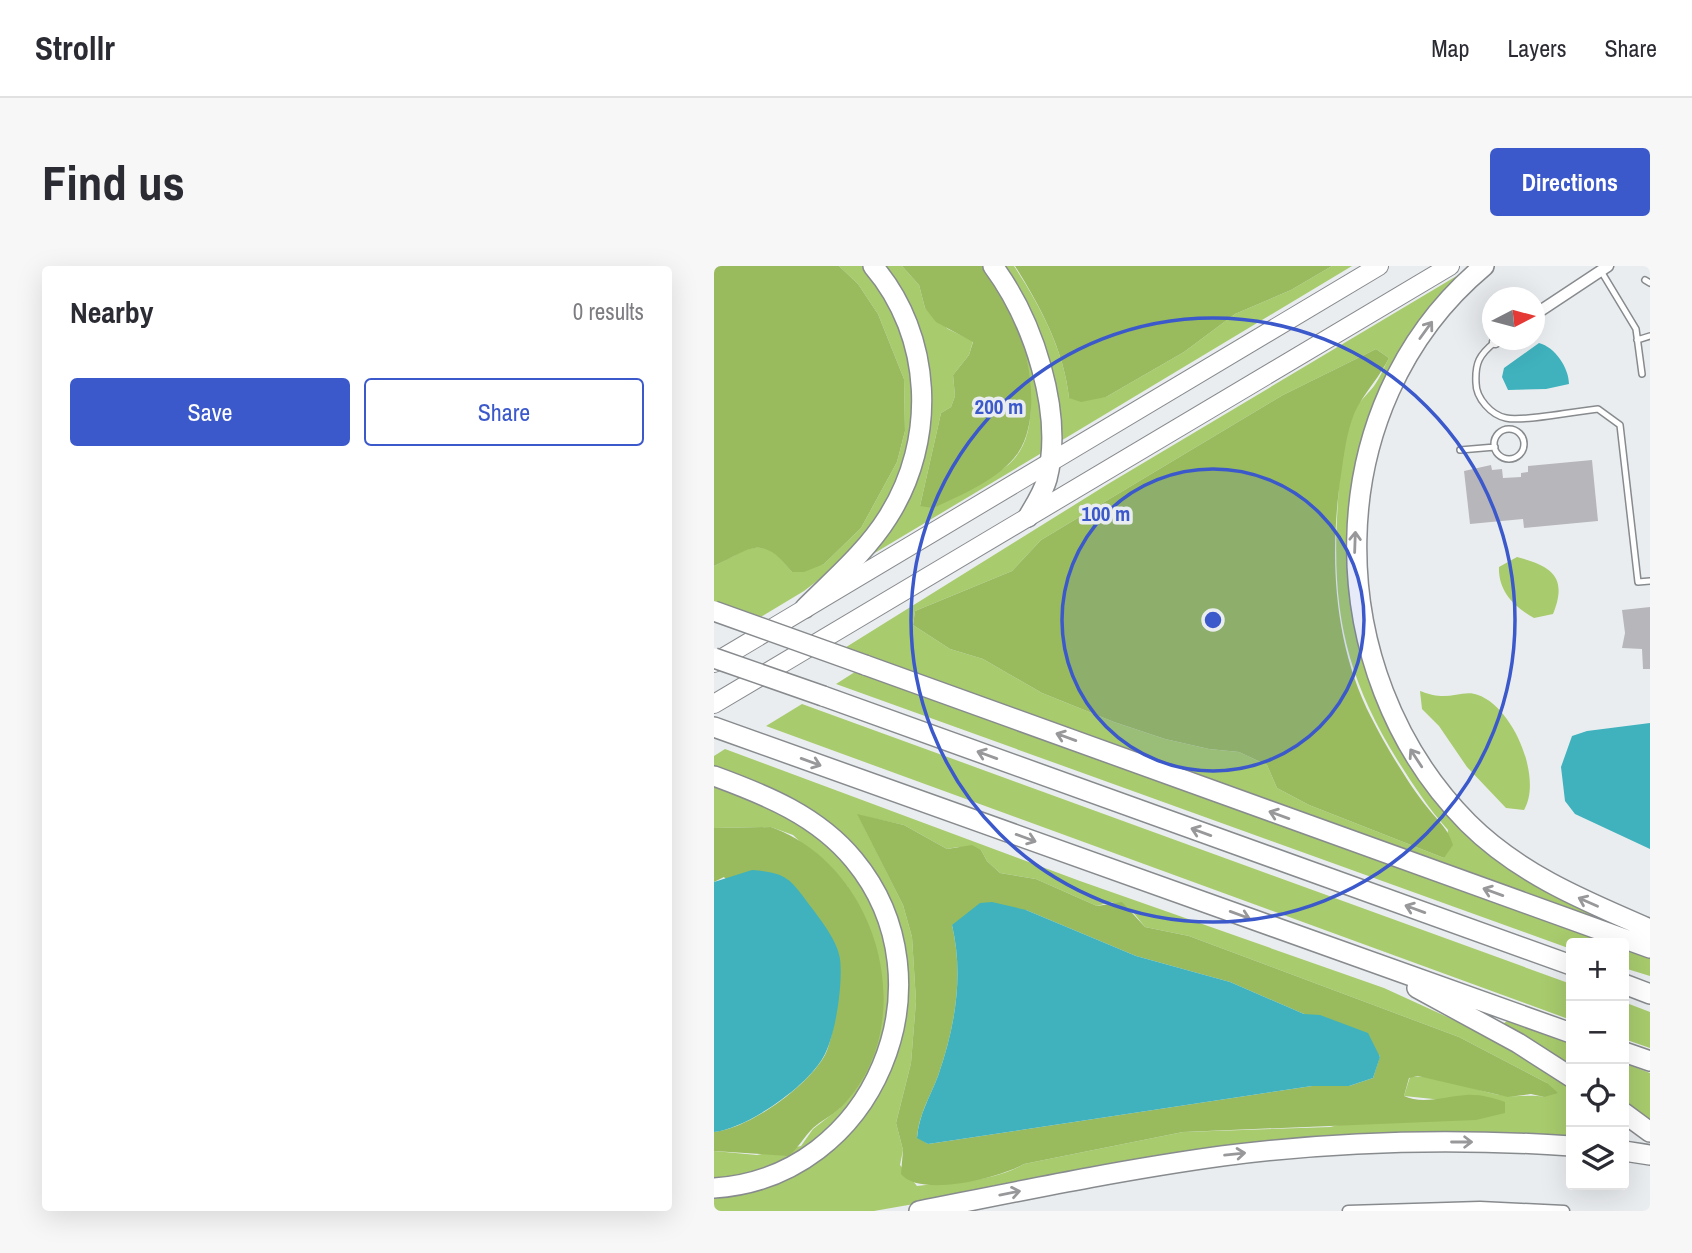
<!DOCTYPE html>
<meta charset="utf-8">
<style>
:root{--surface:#fff;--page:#f7f7f7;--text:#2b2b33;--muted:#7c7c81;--line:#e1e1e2;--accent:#3c59cb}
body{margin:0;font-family:"Archivo Narrow",sans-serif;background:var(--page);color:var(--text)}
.controls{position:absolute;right:21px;bottom:21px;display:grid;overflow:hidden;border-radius:7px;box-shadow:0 7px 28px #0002}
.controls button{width:63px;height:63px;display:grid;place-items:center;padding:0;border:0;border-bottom:2px solid var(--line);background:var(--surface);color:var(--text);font:35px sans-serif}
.compass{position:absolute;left:768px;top:21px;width:63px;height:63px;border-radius:50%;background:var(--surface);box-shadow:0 7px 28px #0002;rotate:84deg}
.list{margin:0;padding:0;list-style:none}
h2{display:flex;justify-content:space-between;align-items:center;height:91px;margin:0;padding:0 28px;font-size:30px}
h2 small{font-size:23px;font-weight:400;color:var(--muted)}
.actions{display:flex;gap:14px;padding:21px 28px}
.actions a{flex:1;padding:16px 0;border:2px solid var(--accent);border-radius:7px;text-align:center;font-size:24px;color:var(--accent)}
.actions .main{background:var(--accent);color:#fff}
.icon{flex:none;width:38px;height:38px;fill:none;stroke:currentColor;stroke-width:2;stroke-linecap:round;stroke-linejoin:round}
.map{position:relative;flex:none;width:936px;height:945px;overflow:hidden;border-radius:7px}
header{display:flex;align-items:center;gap:42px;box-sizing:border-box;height:98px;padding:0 35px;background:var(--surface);border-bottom:2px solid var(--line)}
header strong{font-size:33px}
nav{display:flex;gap:38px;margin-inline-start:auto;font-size:24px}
.intro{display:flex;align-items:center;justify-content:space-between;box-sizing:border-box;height:168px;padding:0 42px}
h1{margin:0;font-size:49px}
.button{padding:18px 32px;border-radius:7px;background:var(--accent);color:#fff;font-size:24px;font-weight:700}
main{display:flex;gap:42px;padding:0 42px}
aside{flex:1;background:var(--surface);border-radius:7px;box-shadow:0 7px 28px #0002}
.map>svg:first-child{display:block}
</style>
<header>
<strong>Strollr</strong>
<nav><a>Map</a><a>Layers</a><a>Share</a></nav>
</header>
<div class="intro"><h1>Find us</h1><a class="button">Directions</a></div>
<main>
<aside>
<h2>Nearby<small>0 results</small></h2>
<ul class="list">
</ul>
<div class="actions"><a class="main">Save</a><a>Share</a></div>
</aside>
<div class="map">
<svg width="936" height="945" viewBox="0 0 936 945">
<rect width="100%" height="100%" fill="#eaedf0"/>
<path fill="#a8cb6d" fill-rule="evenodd" d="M125,0H153L193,69L202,156L174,241L129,295L90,325L45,352L0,335V300C37,282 48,267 78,306L110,298L147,262L183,196L191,165L190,113L164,48L144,18Z
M167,0H188L205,19L211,42L234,63L259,75L255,89L239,109L241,130L237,141L227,147L206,240C229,230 271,216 290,202C334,171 313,97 301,55L320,88L331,185L154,291L212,154Z
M288,0H300C326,40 350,84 355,132L392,131L470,86L521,48L577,24L618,0H638L345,176Z
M756,2L648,188L645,364L733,540L873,640L936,676L129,383L394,218ZM662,83L675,92C670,101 666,112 660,120C655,127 647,133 643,141C629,168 626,206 624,235C617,339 629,406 684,495C700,520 714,542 734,564L730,592L595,539L563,522L553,499L525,486L495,483L451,473L400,456L328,427L269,393L236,383L199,359L201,345L298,305L327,274L569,129Z
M803,291C838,300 854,311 839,348L820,352C800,341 784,325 785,301Z
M144,404L936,686V710L910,702V677H857V683L122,418Z
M706,425C712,427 720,430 727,430C739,431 753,424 764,429C799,441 829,512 810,544L792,542L753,501L725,460L708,443Z
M88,438L857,718V754L52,460Z
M11,483L366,615L670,722L764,765L857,820V870L691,866L569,873L160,945H0V927L64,911L175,807L187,769L193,726L192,705L171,628L152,596L0,502V490ZM144,549L190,559L233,583L244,581L267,584L273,595L286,607L322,613L383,640L397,636L418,645L431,661L475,670L745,771L833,817L830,831C815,828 801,832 787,829C757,824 726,807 696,811L690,830L729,834L755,828L616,861L469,866L310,898C277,917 240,915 203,920L186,899L189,884L182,857L197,797L202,735L198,671L189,639Z
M0,518L64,545L106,571L133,597L159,639L177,704L172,773L132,849L75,895L0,916V885L43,889L87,880L99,863L126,842L134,621L79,569L57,561L0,562Z
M910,736L936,746V782L910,773Z
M793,755L857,778V801L789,758Z
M910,797L936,807V857L910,837Z"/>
<path fill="#99bb5e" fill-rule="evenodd" d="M0,0H125L144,18L164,48L190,113L191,165L183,196L147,262L110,298L90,306H78C47,267 38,283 0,300Z
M188,0H270C280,18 294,37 302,56C316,92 327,153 304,187C287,212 246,230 219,242L206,240L227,147L237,141L241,130L239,109L255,89L259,76L222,56L211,42L205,19Z
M301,0H618L577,24L521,48L470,86L392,131L367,136L355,132C350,84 326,40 301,0Z
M662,83L675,92C666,110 653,124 644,140C634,158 631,182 628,202C615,284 618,375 657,451C670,477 695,519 713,541C724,555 734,562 739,579L730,592L595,539L563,522L553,499L525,486L495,483L451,473L400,456L328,427L269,393L236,383L199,359L201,345L298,305L327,274L569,129Z
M143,548L190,559L233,583L258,579L267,584L273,595L286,607L322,613L383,640L408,636L431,661L475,670L745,771L833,817L844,827L830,831L817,828L794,831L704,810L695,812L690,830C708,839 734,830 752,829C765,828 779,832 791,836V847L762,854L469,866L310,898C286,912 206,932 187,908L189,884L182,857L197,797L202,735L198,671L189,639ZM312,644L422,690L516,716L590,748L666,790L659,812L635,820H598L214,878L203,871C205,848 216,831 224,810C241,761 250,710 238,659Z
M57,561C150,594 197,717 153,805C147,817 135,834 125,843C117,850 107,855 99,862C90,871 84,882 75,890L0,885V866C36,862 93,821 111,789C117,777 119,760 122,747L10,611L0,616V562Z"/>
<path fill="#3fb2bd" d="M825,77C841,81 855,102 855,118L832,123L794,124L788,111L790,102Z
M936,457V583L861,548L851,535L847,501L858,470L873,465Z
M38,604C74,607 76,613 97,641C107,654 124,676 126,693C129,717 122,766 111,788C96,819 34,862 0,866V616Z
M278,636L312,644L422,690L516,716L590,748L606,749L654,767L666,791L659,812L635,820H598L214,878L203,872C205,848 216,831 224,810C241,761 250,710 238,659L266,637Z"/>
<path fill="#b7b7bb" d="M878,194L884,255L810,262L809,253L756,258L750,205L777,199L778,204L788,203L789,212L807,211V207L814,206V200Z
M936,341V403H929L928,383L908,382L911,367L908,344Z"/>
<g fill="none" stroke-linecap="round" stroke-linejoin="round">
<g stroke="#888b8e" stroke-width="8">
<path id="lane" d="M887,5L922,63L928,108
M931,14L936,17
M923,74L936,70
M781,76C765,89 761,97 762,117C762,132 777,149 792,152C809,156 863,145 884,143L906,159L924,316L936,315
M780 178a15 15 0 1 1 30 0a15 15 0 1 1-30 0Z
M746,184L781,181"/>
</g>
<g stroke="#888b8e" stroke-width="13">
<path id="street" d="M820,49L894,0
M781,76L784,74
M634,945L766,941L850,945"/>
</g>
<g stroke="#888b8e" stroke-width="20">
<path id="primary" d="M0,397L665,0
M0,438L736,0"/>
</g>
<g stroke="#888b8e" stroke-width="22">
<path id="highway" d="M279,0C319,54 350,146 333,213C329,227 321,239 314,251
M770,0C602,140 604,406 754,557C805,608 871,635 936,663
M91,342C120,313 152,286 174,251C223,174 219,70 159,0
M151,399L936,682
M109,430L857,699
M0,461L857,767
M0,510C52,529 104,550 140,594C241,716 160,912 0,922
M910,718L936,728
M703,722L804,777L857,811
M910,786L936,795
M910,847L936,866
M910,885L936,889
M205,945C306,925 406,904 508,890C623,875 741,872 857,880"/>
</g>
<use href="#lane" stroke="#fff" stroke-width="5"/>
<use href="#street" stroke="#fff" stroke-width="10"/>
<use href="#primary" stroke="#fff" stroke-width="18"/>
<use href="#highway" stroke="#fff" stroke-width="19"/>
<g stroke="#888b8e" stroke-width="22" stroke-linecap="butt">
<path id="highway-bridge" d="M0,345L151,399
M0,392L109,430"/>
</g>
<use href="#highway-bridge" stroke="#fff" stroke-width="19"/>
</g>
<defs><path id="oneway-shaft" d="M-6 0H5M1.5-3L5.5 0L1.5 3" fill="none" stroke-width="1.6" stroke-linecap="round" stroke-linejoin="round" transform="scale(1.75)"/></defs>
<g stroke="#98989a">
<use href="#oneway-shaft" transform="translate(712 64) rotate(-54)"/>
<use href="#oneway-shaft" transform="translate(641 276) rotate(-88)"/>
<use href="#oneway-shaft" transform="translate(352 471) rotate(-160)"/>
<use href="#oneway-shaft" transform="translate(273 489) rotate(-160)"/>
<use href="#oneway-shaft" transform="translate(702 492) rotate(-123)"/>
<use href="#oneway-shaft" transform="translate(97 496) rotate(20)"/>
<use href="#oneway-shaft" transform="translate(565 549) rotate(-160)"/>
<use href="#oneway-shaft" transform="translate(487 566) rotate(-160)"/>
<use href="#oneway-shaft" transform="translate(312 572) rotate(20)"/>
<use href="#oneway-shaft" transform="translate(779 626) rotate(-160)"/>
<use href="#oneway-shaft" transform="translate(874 636) rotate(-156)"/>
<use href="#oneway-shaft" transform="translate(701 643) rotate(-160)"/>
<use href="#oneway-shaft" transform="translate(526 649) rotate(20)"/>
<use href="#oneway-shaft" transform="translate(748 876)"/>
<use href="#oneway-shaft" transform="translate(521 888) rotate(-6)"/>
<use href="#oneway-shaft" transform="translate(296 927) rotate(-11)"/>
</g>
<circle cx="499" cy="354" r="151" fill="#3c59cb" fill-opacity=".12"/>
<g fill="none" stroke="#3c59cb" stroke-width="3.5">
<circle cx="499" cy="354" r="151"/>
<circle cx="499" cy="354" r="302"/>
</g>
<circle cx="499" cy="354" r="10" fill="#3c59cb" stroke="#eaedf0" stroke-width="3.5"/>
<g font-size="21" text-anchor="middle" font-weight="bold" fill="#3c59cb" stroke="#eaedf0" stroke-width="7" stroke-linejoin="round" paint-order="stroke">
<text x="285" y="148">200 m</text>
<text x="392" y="255">100 m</text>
</g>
</svg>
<div class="controls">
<button>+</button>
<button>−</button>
<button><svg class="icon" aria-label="locate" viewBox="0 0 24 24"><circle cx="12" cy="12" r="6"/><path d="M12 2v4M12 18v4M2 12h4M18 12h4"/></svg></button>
<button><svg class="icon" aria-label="layers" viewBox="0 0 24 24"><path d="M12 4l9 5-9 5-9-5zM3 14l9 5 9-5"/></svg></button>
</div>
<svg class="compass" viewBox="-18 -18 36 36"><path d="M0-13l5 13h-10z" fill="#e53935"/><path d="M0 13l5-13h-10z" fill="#7c7c81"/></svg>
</div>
</main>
